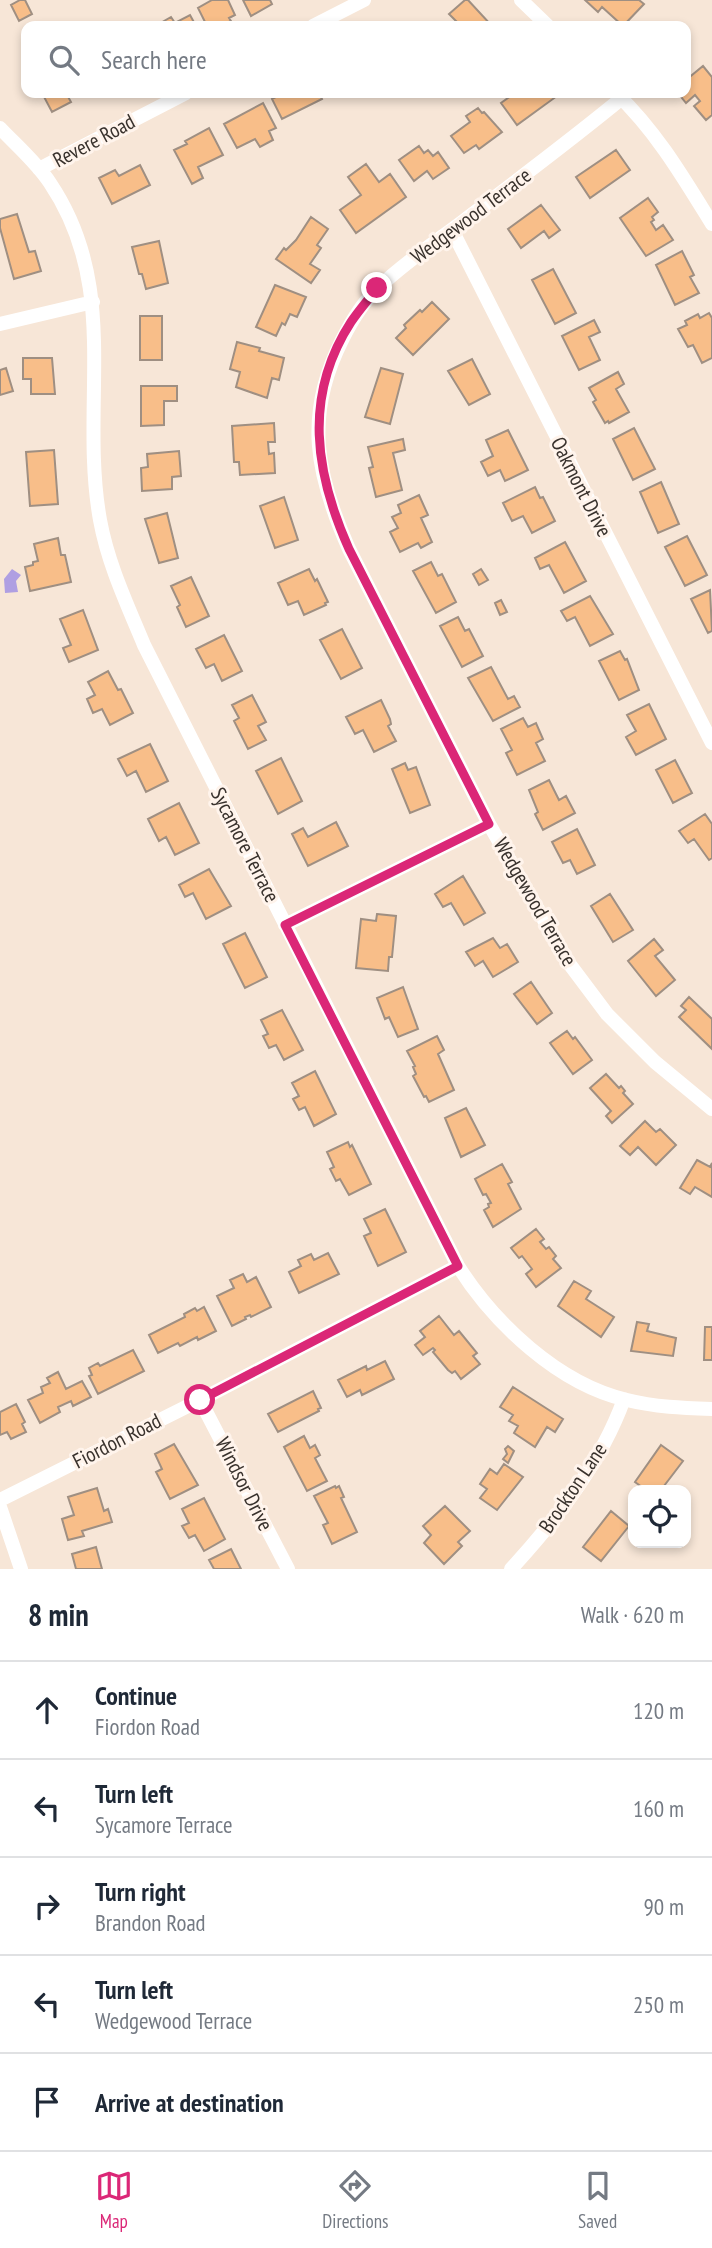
<!DOCTYPE html>
<meta charset="utf-8">
<style>
:root{--surface:#fff;--page:#f6f6f7;--text:#1f2937;--muted:#747a83;--line:#e0e1e3;--accent:#db2777}
body{margin:0;font-family:"PT Sans Narrow",sans-serif;background:var(--page);color:var(--text)}
.controls{position:absolute;right:21px;bottom:21px;display:grid;overflow:hidden;border-radius:14px;box-shadow:0 4px 10px #0003}
.controls button{width:63px;height:63px;display:grid;place-items:center;padding:0;border:0;border-bottom:2px solid var(--line);background:var(--surface);color:var(--text);font:35px sans-serif}
.stop{position:absolute;width:21px;height:21px;margin:-16px;border:5px solid #db2777;border-radius:50%;background:#fff}
.stop.end{background:#db2777;border-color:#fff;box-shadow:0 2px 7px #0008}
.list{margin:0;padding:0;list-style:none}
h2{display:flex;justify-content:space-between;align-items:center;height:91px;margin:0;padding:0 28px;font-size:30px}
h2 small{font-size:23px;font-weight:400;color:var(--muted)}
.list li{display:grid;grid-template-columns:46px 1fr auto;gap:21px;align-items:center;box-sizing:border-box;height:98px;padding:0 28px;border-top:2px solid var(--line)}
.list b{display:block;font-size:26px;white-space:nowrap}
.list p{margin:0;font-size:23px;white-space:nowrap;color:var(--muted)}
.list em{font-size:23px;font-style:normal;color:var(--muted)}
.icon{flex:none;width:38px;height:38px;fill:none;stroke:currentColor;stroke-width:2;stroke-linecap:round;stroke-linejoin:round}
.map{position:relative;flex:none;width:712px;height:1569px;overflow:hidden}
.search{position:absolute;background:var(--surface);box-shadow:0 4px 10px #0003;left:21px;right:21px;top:21px;height:77px;display:flex;align-items:center;gap:18px;box-sizing:border-box;padding:0 24px;border-radius:14px;color:var(--muted);font-size:26px}
.sheet{height:581px;background:var(--surface)}
nav{display:flex;justify-content:space-around;align-items:center;box-sizing:border-box;height:98px;border-top:2px solid var(--line);background:var(--surface);font-size:19px;color:var(--muted)}
nav a{display:grid;justify-items:center;gap:4px}
nav .on{color:var(--accent)}
.map>svg:first-child{display:block}
</style>
<div class="map">
<svg width="712" height="1569" viewBox="0 0 712 1569">
<rect width="100%" height="100%" fill="#f7e6d7"/>
<path fill="#af9fe2" d="M12,569L21,575L16,581L18,592L5,593L4,579Z"/>
<path fill="#f8be89" stroke="#9f8f82" stroke-width="2" d="M20,0H25L32,14L19,21L11,5Z
M212,0H228L235,15L229,18L231,21L220,26H207L198,8Z
M243,0H270L272,4L251,16Z
M465,0H468L492,26H461L449,14Z
M585,0H639L644,4L623,26L602,7L598,12Z
M190,15L196,26H161L159,24L171,17L175,23Z
M703,66L712,77V115L706,120L694,106L700,101L695,95L686,103L678,93H686V80Z
M42,93H66L71,102L52,112Z
M283,93H319L322,99L282,119L272,99Z
M515,93H554L557,96L517,125L501,103Z
M263,103L276,128L269,131L273,140L260,147L255,139L237,148L224,124Z
M478,108L482,113L484,112L502,132L479,149L476,145L464,153L451,136L470,122L466,116Z
M209,128L223,155L198,167L203,178L192,184L174,150L187,144L185,141Z
M419,146L424,153L428,150L433,156L438,152L449,168L433,179L427,171L414,181L399,160Z
M616,150L630,170L590,198L576,177Z
M366,164L379,182L390,174L406,197L356,233L340,210L361,195L348,177Z
M140,165L150,185L112,204L99,178L115,170L119,176Z
M648,198L658,212L652,217L654,220L651,222L656,230L663,225L673,240L646,256L620,218Z
M541,205L560,230L549,238L544,231L521,248L508,229Z
M17,214L29,252L35,251L41,271L14,279L0,228V219Z
M311,217L328,229L317,245L321,248L310,264L320,270L311,283L276,259L284,248L286,250L296,240Z
M159,241L168,283L146,289L142,274H139L132,247Z
M682,251L694,275L690,277L699,293L675,305L656,265Z
M553,269L576,313L555,324L532,280Z
M275,285L306,297L297,317L290,314L285,325L282,323L276,336L256,327Z
M432,302L449,319L413,355L396,338L406,328L404,325L420,310L422,312Z
M709,313L712,318V358L702,363L693,345L688,347L678,329L687,325L685,321L698,314L700,318Z
M140,316H162V360H140Z
M594,320L600,332L589,337L600,360L579,370L562,336Z
M237,342L260,348L259,351L284,358L279,380L272,378L267,398L236,387L240,372L230,369Z
M23,358H52L55,394H31V379H23Z
M472,359L490,394L469,405L448,371Z
M6,368L13,391L0,395V370Z
M381,368L403,374L390,424L365,417Z
M618,372L624,384L616,389L629,412L609,423L608,421L605,423L593,402L596,400L589,388Z
M141,386H177V401H164V425L141,426Z
M274,423L275,442H268L269,454L274,453L275,473L240,475L239,462H234L232,426Z
M634,428L655,469L633,480L613,439Z
M508,430L528,470L505,481L500,470L488,476L481,462L493,456L486,440Z
M403,439L405,450L393,453L402,490L376,497L369,468L373,467L368,447Z
M54,450L58,504L30,506L26,452Z
M179,451L181,476L172,477V489L142,491L141,468L148,467L147,454Z
M661,482L679,524L658,533L640,492Z
M535,487L540,498L543,497L555,521L532,533L523,516L512,521L503,503Z
M419,495L428,515L421,518L432,542L421,548L418,543L400,552L390,532L398,528L392,517L401,513L398,505Z
M284,497L298,540L275,548L260,506Z
M167,513L178,558L159,563L145,519Z
M687,536L707,575L685,586L665,547Z
M58,538L61,555H65L71,582L30,591L25,567L33,565V562L38,561L34,544Z
M565,542L586,581L564,593L549,565L540,569L535,558Z
M431,562L438,576L442,574L456,602L436,613L413,571Z
M309,569L315,581L317,579L328,602L325,603L326,605L304,615L298,601L288,605L278,583Z
M481,569L488,580L479,585L473,574Z
M191,577L209,616L186,627L177,607L180,605L171,586Z
M710,590L712,631L708,633L691,599Z
M590,596L613,634L590,646L575,617L567,621L561,611Z
M501,600L507,612L500,615L495,603Z
M83,610L98,650L69,662L63,648L71,645L60,619Z
M458,617L465,631L469,629L483,656L462,667L440,626Z
M342,629L362,668L341,679L320,640Z
M224,635L242,671L222,681L214,664L206,668L196,649Z
M620,651L625,660L627,659L639,690L619,700L599,661Z
M491,667L508,699L514,696L520,707L493,721L468,678Z
M108,671L118,690L121,689L133,713L110,725L102,709L93,713L87,699L95,695L88,682Z
M252,695L266,722L258,726L266,740L248,749L234,721L239,718L232,705Z
M381,700L390,719L391,724L388,726L396,741L374,752L363,730L355,734L346,717Z
M649,704L666,739L636,755L626,737L636,731L627,715Z
M523,718L528,727L536,723L543,739L536,743L545,761L517,775L506,753L512,750L501,729Z
M150,744L168,781L146,792L136,771L127,776L118,759Z
M281,758L302,801L278,814L256,771Z
M675,760L692,793L673,803L656,770Z
M405,763L408,770L416,767L430,805L410,813L392,769Z
M549,780L559,800L566,796L575,813L543,830L535,814L538,812L529,790Z
M179,803L199,843L175,855L166,837L159,841L148,819Z
M705,814L712,824V858L709,860L694,839L688,843L679,831Z
M336,822L348,846L308,866L292,834L303,828L308,837Z
M577,829L595,865L577,874L570,860L563,863L552,842Z
M209,869L231,906L206,919L193,893L185,897L179,885Z
M463,876L485,913L464,925L451,903L443,907L435,894Z
M610,894L633,930L613,942L591,906Z
M377,914L396,916L392,957H389L388,971L356,968L361,919L376,921Z
M245,933L267,977L245,988L223,944Z
M493,938L500,948L507,944L518,962L493,977L483,961L475,966L466,952Z
M654,939L663,950L655,956L675,980L656,996L628,961Z
M531,982L552,1013L537,1024L514,994Z
M403,987L418,1029L398,1037L389,1017L385,1019L377,998Z
M689,997L712,1019V1049L679,1017L686,1010L681,1006Z
M282,1010L303,1050L284,1060L276,1045L269,1048L263,1036L268,1034L261,1020Z
M567,1031L573,1039L575,1037L592,1060L573,1074L550,1043Z
M437,1036L444,1050L438,1054L454,1090L429,1102L426,1096L424,1097L413,1076L416,1074L413,1067L415,1066L407,1051Z
M315,1071L336,1114L314,1126L305,1107L299,1110L293,1099L299,1096L292,1083Z
M606,1074L619,1088L621,1086L625,1091L623,1093L633,1104L612,1123L606,1116L611,1111L590,1088Z
M466,1108L485,1145L461,1157L445,1118Z
M645,1121L656,1132L660,1129L676,1145L656,1165L638,1147L630,1155L620,1146Z
M348,1142L350,1147L352,1145L371,1184L349,1195L340,1179L336,1181L330,1169L334,1167L327,1152Z
M697,1160L710,1167L712,1163V1197L695,1187L690,1194L680,1188Z
M502,1164L512,1182L508,1184L521,1209L493,1227L484,1210L489,1207L488,1204L491,1203L486,1194L483,1195L475,1179Z
M385,1209L406,1252L378,1266L364,1236L371,1233L364,1219Z
M536,1229L544,1239L540,1242L546,1249L549,1247L556,1256L553,1259L561,1268L536,1287L526,1274L532,1269L522,1256L519,1258L511,1248Z
M328,1253L339,1274L299,1293L289,1272L301,1266L298,1260L311,1254L314,1260Z
M243,1274L247,1282L256,1277L271,1307L251,1317L250,1315L245,1317L246,1319L232,1326L217,1296L234,1288L230,1280Z
M574,1281L591,1291L586,1299L614,1317L601,1337L558,1306Z
M204,1307L216,1331L198,1340L197,1337L180,1346L178,1343L158,1353L149,1335L185,1317L184,1314L195,1308L197,1311Z
M439,1316L454,1335L459,1331L477,1353L473,1356L480,1364L461,1379L455,1371L452,1373L448,1370L433,1352L435,1350L433,1348L423,1355L415,1345L425,1337L420,1331Z
M637,1322L649,1324L647,1331L676,1338L673,1356L631,1351Z
M705,1327H712V1360H704Z
M133,1350L144,1371L98,1394L89,1376L92,1375L89,1368L98,1363L100,1366Z
M385,1361L394,1379L362,1395L360,1390L347,1397L338,1380L366,1366L367,1370Z
M58,1372L66,1389L82,1381L91,1397L73,1406L71,1401L58,1407L60,1412L40,1423L28,1400L43,1393L41,1387L50,1383L47,1378Z
M513,1387L563,1419L555,1432L547,1427L535,1447L514,1433L518,1426L509,1421L513,1415L500,1407Z
M313,1391L321,1408L318,1409L319,1411L278,1432L268,1414Z
M16,1404L25,1422L22,1424L26,1432L11,1439L7,1432L0,1435V1412Z
M304,1436L310,1448L315,1445L320,1455L315,1458L327,1481L307,1491L284,1447Z
M174,1444L198,1485L170,1499L156,1472L162,1469L155,1454Z
M661,1445L683,1461L664,1486L670,1490H646L635,1482Z
M508,1446L514,1451L508,1463L503,1459L507,1454L505,1449Z
M504,1464L523,1477L497,1510L480,1498L487,1489L480,1484L490,1469L497,1474Z
M335,1486L336,1488L339,1486L344,1497L341,1498L357,1532L332,1544L323,1525L328,1523L314,1496Z
M97,1488L104,1511L108,1509L112,1522L82,1531L84,1536L68,1540L62,1519L74,1515L68,1497Z
M204,1498L225,1539L204,1551L195,1535L189,1538L182,1526L189,1523L182,1509Z
M445,1506L470,1531L458,1542L462,1546L444,1564L424,1543L431,1535L423,1526Z
M611,1511L629,1526L601,1561L583,1547Z
M96,1547L102,1569H76L72,1554Z
M231,1549L241,1569H214L209,1560Z"/>
<g fill="none" stroke-linecap="round" stroke-linejoin="round">
<path stroke="#fff" stroke-width="14" d="M521,0L548,26
M313,26L364,0
M616,93C656,131 683,177 712,224
M622,98C571,140 519,179 466,219C437,241 405,262 378,288C363,302 351,322 342,340C304,415 316,475 349,549L489,824L568,962L607,1014L655,1062L712,1109
M0,128C16,145 37,163 50,183C122,290 79,403 100,520C108,564 127,604 144,645L458,1266C494,1323 558,1384 627,1400C655,1407 683,1408 712,1409
M39,169L186,93
M452,230L712,743
M0,324L93,302
M285,925L489,824
M200,1400L288,1569
M0,1500L200,1400L458,1266
M0,1507L21,1569
M511,1569C556,1520 601,1463 624,1399"/>
</g>
<g fill="none" stroke-linecap="round" stroke-linejoin="round">
<path stroke="#db2777" stroke-width="9" d="M200,1400L458,1266L285,925L489,824L349,549C315,473 303,396 351,322C359,310 369,299 377,288"/>
</g>
<g text-anchor="middle" stroke-width="6" stroke-linejoin="round" paint-order="stroke">
<g font-size="21" fill="#39322d" stroke="#fff4ec">
<text transform="translate(94 141) rotate(-28)" y="7">Revere Road</text>
<text transform="translate(471 216) rotate(-37)" y="7">Wedgewood Terrace</text>
<text transform="translate(581 487) rotate(63)" y="7">Oakmont Drive</text>
<text transform="translate(245 845) rotate(63)" y="7">Sycamore Terrace</text>
<text transform="translate(535 902) rotate(60)" y="7">Wedgewood Terrace</text>
<text transform="translate(117 1441) rotate(-27)" y="7">Fiordon Road</text>
<text transform="translate(244 1484) rotate(63)" y="7">Windsor Drive</text>
<text transform="translate(573 1488) rotate(-56)" y="7">Brockton Lane</text>
</g>
</g>
</svg>
<div class="controls">
<button><svg class="icon" aria-label="locate" viewBox="0 0 24 24"><circle cx="12" cy="12" r="6"/><path d="M12 2v4M12 18v4M2 12h4M18 12h4"/></svg></button>
</div>
<div class="stop" style="left:200px;top:1400px"></div>
<div class="stop end" style="left:377px;top:288px"></div>
<div class="search"><svg class="icon" aria-label="search" viewBox="0 0 24 24"><circle cx="10" cy="10" r="6"/><path d="M15 15l6 6"/></svg>Search here</div>
</div>
<section class="sheet">
<h2>8 min<small>Walk · 620 m</small></h2>
<ul class="list">
<li><svg class="icon" aria-label="ahead" viewBox="0 0 24 24"><path d="M12 20V5M6 11l6-6 6 6"/></svg><div><b>Continue</b><p>Fiordon Road</p></div><em>120 m</em></li>
<li><svg class="icon" aria-label="left" viewBox="0 0 24 24"><path d="M17 20v-9H6M10 6l-5 5 5 5"/></svg><div><b>Turn left</b><p>Sycamore Terrace</p></div><em>160 m</em></li>
<li><svg class="icon" aria-label="right" viewBox="0 0 24 24"><path d="M7 20v-9h11M14 6l5 5-5 5"/></svg><div><b>Turn right</b><p>Brandon Road</p></div><em>90 m</em></li>
<li><svg class="icon" aria-label="left" viewBox="0 0 24 24"><path d="M17 20v-9H6M10 6l-5 5 5 5"/></svg><div><b>Turn left</b><p>Wedgewood Terrace</p></div><em>250 m</em></li>
<li><svg class="icon" aria-label="arrive" viewBox="0 0 24 24"><path d="M6 21V4h12l-3 4 3 4H6"/></svg><div><b>Arrive at destination</b></div></li>
</ul>
</section>
<nav>
<a class="on"><svg class="icon" aria-label="map" viewBox="0 0 24 24"><path d="M3 6l6-2 6 2 6-2v14l-6 2-6-2-6 2zM9 4v14M15 6v14"/></svg>Map</a>
<a><svg class="icon" aria-label="directions" viewBox="0 0 24 24"><path d="M12 3l9 9-9 9-9-9zM9 14v-3h6M13 9l2 2-2 2"/></svg>Directions</a>
<a><svg class="icon" aria-label="saved" viewBox="0 0 24 24"><path d="M7 4h10v16l-5-4-5 4z"/></svg>Saved</a>
</nav>
